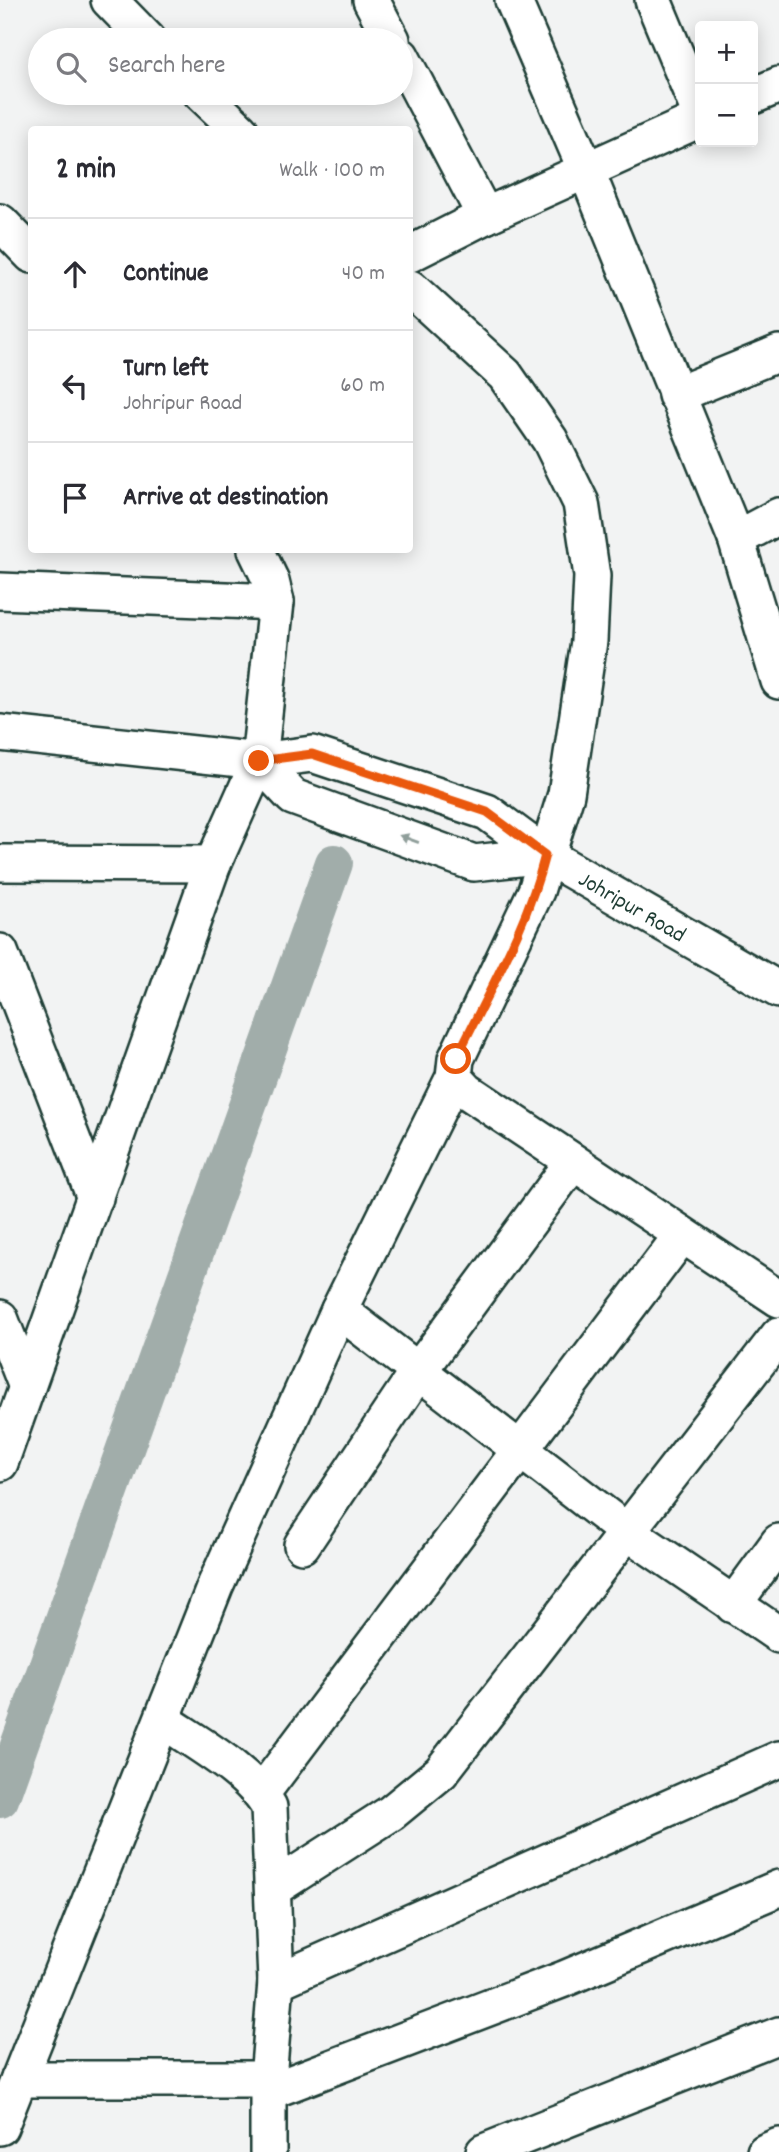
<!DOCTYPE html>
<meta charset="utf-8">
<style>
:root{--surface:#fff;--page:#f7f7f7;--text:#2b2b33;--muted:#7c7c81;--line:#e1e1e2}
body{margin:0;font-family:Dekko,sans-serif;background:var(--page);color:var(--text)}
.controls{position:absolute;right:21px;top:21px;display:grid;overflow:hidden;border-radius:7px;box-shadow:0 4px 18px #0003}
.controls button{width:63px;height:63px;display:grid;place-items:center;padding:0;border:0;border-bottom:2px solid var(--line);background:var(--surface);color:var(--text);font:35px sans-serif}
.stop{position:absolute;width:21px;height:21px;margin:-16px;border:5px solid #ea580c;border-radius:50%;background:#fff}
.stop.end{background:#ea580c;border-color:#fff;box-shadow:0 2px 7px #0008}
.list{margin:0;padding:0;list-style:none}
h2{display:flex;justify-content:space-between;align-items:center;height:91px;margin:0;padding:0 28px;font-size:30px}
h2 small{font-size:23px;font-weight:400;color:var(--muted)}
.list li{display:grid;grid-template-columns:46px 1fr auto;gap:21px;align-items:center;box-sizing:border-box;height:112px;padding:0 28px;border-top:2px solid var(--line)}
.list b{display:block;font-size:26px;white-space:nowrap}
.list p{margin:0;font-size:23px;white-space:nowrap;color:var(--muted)}
.list em{font-size:23px;font-style:normal;color:var(--muted)}
.icon{flex:none;width:38px;height:38px;fill:none;stroke:currentColor;stroke-width:2;stroke-linecap:round;stroke-linejoin:round}
.map{position:relative;flex:none;width:779px;height:2152px;overflow:hidden}
.search{position:absolute;background:var(--surface);box-shadow:0 4px 18px #0003;left:28px;top:28px;width:385px;height:77px;display:flex;align-items:center;gap:18px;box-sizing:border-box;padding:0 24px;border-radius:38px;color:var(--muted);font-size:26px}
.panel{position:absolute;background:var(--surface);box-shadow:0 4px 18px #0003;left:28px;top:126px;width:385px;height:427px;border-radius:7px}
.map>svg:first-child{display:block}
</style>
<div class="map">
<svg width="779" height="2152" viewBox="0 0 779 2152">
<rect width="100%" height="100%" fill="#f2f3f3"/>
<filter id="ink" filterUnits="userSpaceOnUse"><feTurbulence type="fractalNoise" baseFrequency=".0143" numOctaves="2"/><feDisplacementMap in="SourceGraphic" scale="14" xChannelSelector="R" yChannelSelector="G"/><feConvolveMatrix kernelMatrix="1 2 1 2 8 2 1 2 1" color-interpolation-filters="sRGB"/></filter>
<g filter="url(#ink)">
<g fill="none" stroke-linecap="round" stroke-linejoin="round">
<path stroke="#a1adaa" stroke-width="38" d="M0,1799L334,863"/>
<g stroke="#1f3d34" stroke-width="40">
<g id="minor">
<path d="M109,0L148,40"/>
<path d="M371,0L392,40"/>
<path d="M513,0L586,170L736,539L779,681"/>
<path d="M653,0L700,113"/>
<path d="M401,56L485,216"/>
<path d="M201,93L240,130"/>
<path d="M753,96L779,85"/>
<path d="M0,222L32,255"/>
<path d="M410,254L485,216L700,119"/>
<path d="M676,395L779,353"/>
<path d="M736,539L779,516"/>
<path d="M0,591L276,602"/>
<path id="s1" d="M0,733L259,761L312,754L487,812L545,855L779,990"/>
<path d="M259,761L293,797L474,863L545,855"/>
<path d="M0,863L213,864"/>
<path d="M0,952L95,1198"/>
<path d="M454,1077L467,1091L779,1299"/>
<path d="M339,1310L626,1531L779,1635"/>
<path d="M0,1318L27,1387"/>
<path d="M0,1463L213,864L259,761L276,602L271,581L256,550"/>
<path d="M302,1545L417,1373L573,1162"/>
<path d="M733,1605L779,1542"/>
<path d="M163,1720C196,1743 250,1772 269,1807L276,1982L268,2079V2152"/>
<path d="M261,1794L682,1235"/>
<path d="M274,1888L391,1813L441,1772L779,1335"/>
<path d="M276,1982L779,1759"/>
<path d="M19,2079H268"/>
<path d="M268,2092L564,1979L779,1888"/>
<path d="M0,2127L215,1586L339,1310L454,1077L456,1059L536,891L566,794L589,641L592,576L581,503L550,440L505,375L410,288"/>
<path d="M484,2152L779,2035"/>
<path d="M765,2152L779,2146"/>
</g>
</g>
<use href="#minor" stroke="#fff" stroke-width="35"/>
</g>
<defs><path id="oneway-solid" d="M-6-.8H1V-3.2L6.5 0L1 3.2V.8H-6Z" transform="scale(1.75)"/></defs>
<use fill="#8f9e9a" href="#oneway-solid" transform="translate(409 839) rotate(-160)"/>
</g>
<g fill="none" stroke-linecap="round" stroke-linejoin="round" filter="url(#ink)">
<path stroke="#ea580c" stroke-width="9" d="M259,761L312,754L487,812L545,855C527,927 488,992 456,1059"/>
</g>
<g text-anchor="middle" stroke-width="5" stroke-linejoin="round" paint-order="stroke">
<g font-size="23" fill="#1f3d34" stroke="#fff">
<text dy="8" stroke="none"><textPath href="#s1" startOffset="672">Johripur Road</textPath></text>
</g>
</g>
</svg>
<div class="controls">
<button>+</button>
<button>−</button>
</div>
<div class="stop" style="left:456px;top:1059px"></div>
<div class="stop end" style="left:259px;top:761px"></div>
<div class="search"><svg class="icon" aria-label="search" viewBox="0 0 24 24"><circle cx="10" cy="10" r="6"/><path d="M15 15l6 6"/></svg>Search here</div>
<section class="panel">
<h2>2 min<small>Walk · 100 m</small></h2>
<ul class="list">
<li><svg class="icon" aria-label="ahead" viewBox="0 0 24 24"><path d="M12 20V5M6 11l6-6 6 6"/></svg><div><b>Continue</b></div><em>40 m</em></li>
<li><svg class="icon" aria-label="left" viewBox="0 0 24 24"><path d="M17 20v-9H6M10 6l-5 5 5 5"/></svg><div><b>Turn left</b><p>Johripur Road</p></div><em>60 m</em></li>
<li><svg class="icon" aria-label="arrive" viewBox="0 0 24 24"><path d="M6 21V4h12l-3 4 3 4H6"/></svg><div><b>Arrive at destination</b></div></li>
</ul>
</section>
</div>
